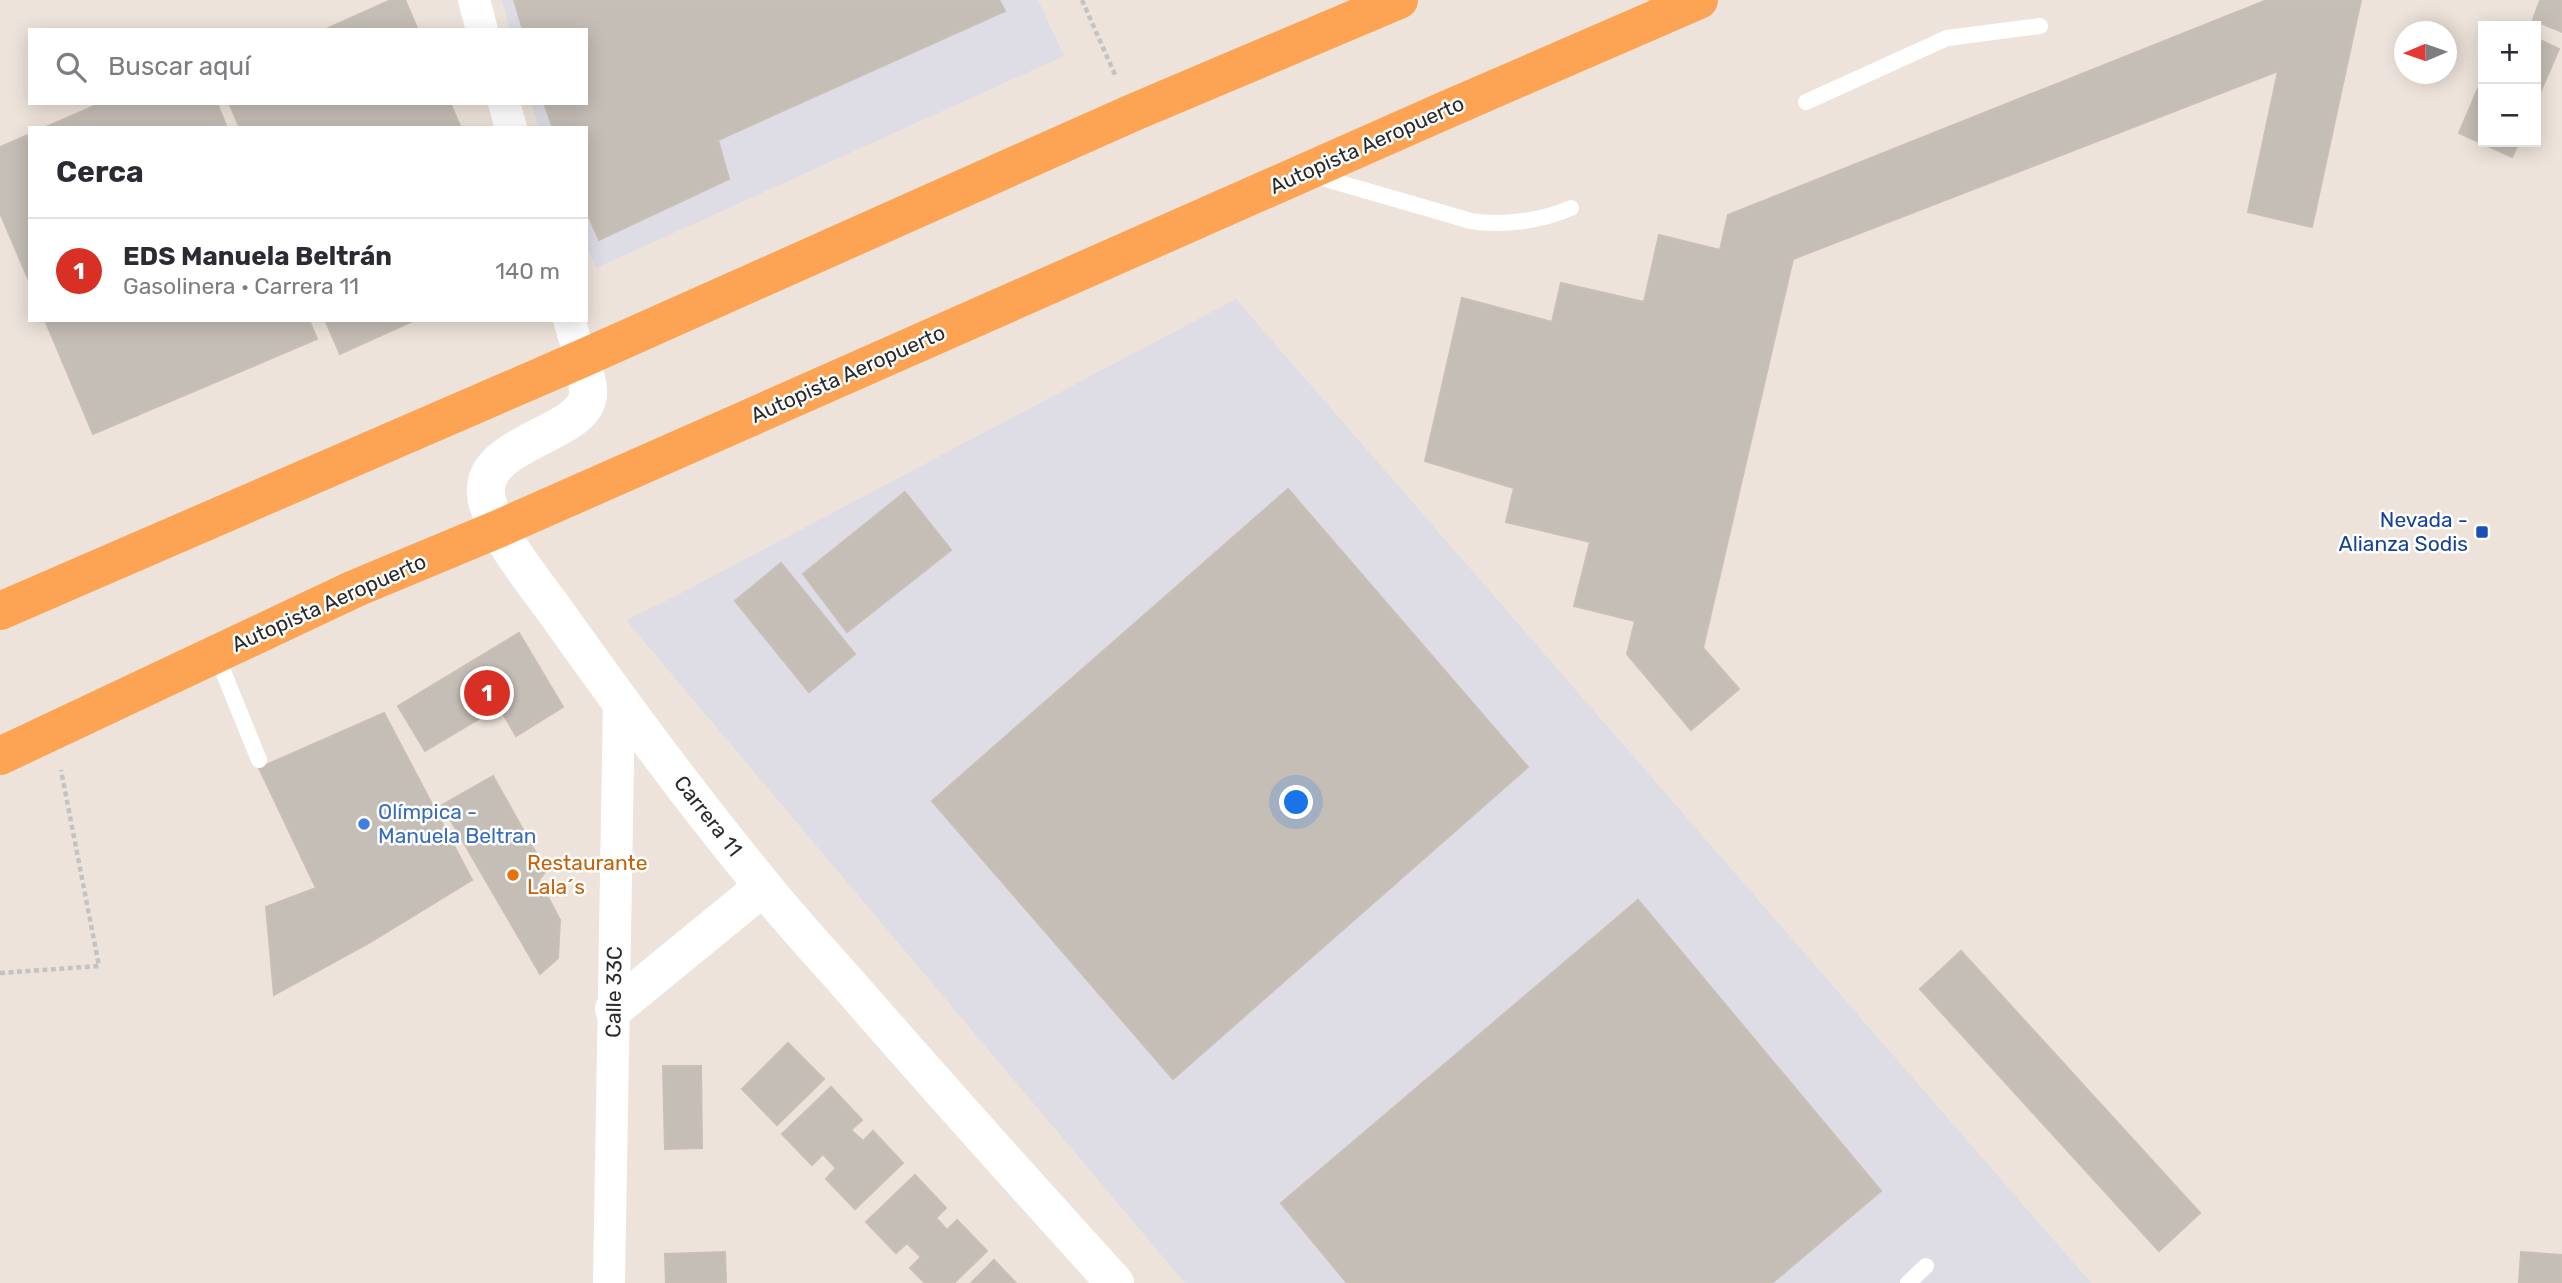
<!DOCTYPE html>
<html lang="es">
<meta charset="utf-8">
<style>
:root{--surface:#fff;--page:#f2f2f3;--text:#2b2b33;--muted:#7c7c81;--line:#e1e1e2;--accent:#d93025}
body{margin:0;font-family:Rubik,sans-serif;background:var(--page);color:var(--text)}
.controls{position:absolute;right:21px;top:21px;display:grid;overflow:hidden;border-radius:0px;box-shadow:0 4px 18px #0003}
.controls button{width:63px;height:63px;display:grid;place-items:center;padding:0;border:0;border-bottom:2px solid var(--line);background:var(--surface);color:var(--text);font:35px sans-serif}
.compass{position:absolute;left:2394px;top:21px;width:63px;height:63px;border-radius:50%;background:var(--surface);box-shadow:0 4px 18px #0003;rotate:268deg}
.you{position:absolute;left:1297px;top:803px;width:24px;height:24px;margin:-18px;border:5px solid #fff;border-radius:50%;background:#1a73e8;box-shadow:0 0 0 10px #1a73e833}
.badge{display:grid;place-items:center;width:46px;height:46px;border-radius:50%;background:var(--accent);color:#fff;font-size:23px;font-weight:700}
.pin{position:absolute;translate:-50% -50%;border:4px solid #fff;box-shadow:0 2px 7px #0006}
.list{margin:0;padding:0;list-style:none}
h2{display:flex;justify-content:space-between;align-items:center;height:91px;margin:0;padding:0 28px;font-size:30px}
h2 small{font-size:23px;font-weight:400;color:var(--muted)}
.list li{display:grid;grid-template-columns:46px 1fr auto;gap:21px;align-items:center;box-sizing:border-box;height:105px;padding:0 28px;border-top:2px solid var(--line)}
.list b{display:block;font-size:26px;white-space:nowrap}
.list p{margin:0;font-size:23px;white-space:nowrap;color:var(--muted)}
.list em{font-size:23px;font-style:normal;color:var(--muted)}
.icon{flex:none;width:38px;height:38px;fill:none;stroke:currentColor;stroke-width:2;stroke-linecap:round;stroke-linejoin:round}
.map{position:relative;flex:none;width:2562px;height:1283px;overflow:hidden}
.search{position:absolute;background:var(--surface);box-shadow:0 4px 18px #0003;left:28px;top:28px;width:560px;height:77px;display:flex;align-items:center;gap:18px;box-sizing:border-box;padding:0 24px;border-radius:0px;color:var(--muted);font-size:26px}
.panel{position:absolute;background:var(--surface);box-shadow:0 4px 18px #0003;left:28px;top:126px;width:560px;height:196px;border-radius:0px}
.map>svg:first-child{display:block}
</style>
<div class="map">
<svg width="2562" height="1283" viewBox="0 0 2562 1283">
<rect width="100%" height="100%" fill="#ede3db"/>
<path fill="#dedce5" d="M502,0H1038L1064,56L596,268L586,243V128H539L531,103H586V30H510Z
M1236,299L2091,1283H1185L626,620L674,597Z"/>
<path fill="#c5beb7" stroke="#c9bfb5" stroke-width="2" d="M391,0H405L418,30H324Z
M514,0H999L1005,11L718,140L729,179L599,240L586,210V128H553L544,103H586V30H523Z
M2267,0H2361L2312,227L2248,212L2278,71L1793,259L1703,648L1739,689L1691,730L1627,654L1635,621L1574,606L1590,542L1506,522L1514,488L1425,461L1462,298L1552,322L1561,283L1644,302L1659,235L1720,250L1728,215Z
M2540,0H2562V32L2533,20Z
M2536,38L2559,49L2536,102Z
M2483,77V142H2519L2512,157L2459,133Z
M101,103H217L227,128H44Z
M229,103H450L461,128H240Z
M30,134V283L0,213V147Z
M45,320H309L317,339L93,434Z
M325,320H412L413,321L340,354Z
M1288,489L1528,767L1173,1079L932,801Z
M905,492L951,550L847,632L803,574Z
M781,563L855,654L809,692L735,601Z
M519,633L563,707L516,736L499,707L425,751L398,706Z
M384,713L472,880L369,943L274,995L266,907L316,888L259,768Z
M493,776L546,871L539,880L560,920L558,958L540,974L442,805Z
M1638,900L1881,1191L1772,1283H1347L1281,1203Z
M1961,951L2200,1213L2159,1251L1920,989Z
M788,1043L824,1079L777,1125L742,1089Z
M663,1066H701L702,1148L665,1149Z
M831,1087L862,1120L851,1130L863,1141L873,1131L903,1163L855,1209L826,1179L836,1168L823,1154L812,1165L782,1134Z
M915,1175L946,1208L936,1218L947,1230L957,1220L987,1251L954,1283H925L910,1268L921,1257L907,1243L896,1253L866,1222Z
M725,1252L726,1283H666L665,1254Z
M2521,1252L2562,1255V1283H2519Z
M994,1260L1016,1283H971Z"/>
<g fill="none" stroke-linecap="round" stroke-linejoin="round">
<path stroke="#c3c3c3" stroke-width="4.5" stroke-dasharray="5 3.5" stroke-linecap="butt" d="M1082,0L1116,77
M0,973L99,966L61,770"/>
<path stroke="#fff" stroke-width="16" d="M1806,102L1947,38L2040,26
M1312,175L1471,221C1503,226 1541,221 1571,208
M216,654L259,760
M1908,1283L1926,1266"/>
<path stroke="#fff" stroke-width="32" d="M474,0L482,30
M504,103L511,128
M569,320L581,359
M609,1283L619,701"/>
<path stroke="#fff" stroke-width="38" d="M581,359C583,369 589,383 588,394C586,435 481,441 486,494C489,530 542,591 563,622C627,712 693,801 763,886C791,921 821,953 850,986C937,1086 1026,1185 1115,1283
M614,1009L763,887"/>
<path stroke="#fca454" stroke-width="38" d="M0,611L581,359L1132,113L1399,0
M0,756L354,589L498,529L1448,109L1699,0"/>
</g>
<rect fill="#1a4fb4" stroke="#fff" stroke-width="2.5" x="2475" y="525" width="14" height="14" rx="3.5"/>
<circle fill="#3f7fe0" stroke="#fff" stroke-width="2.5" cx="364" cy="824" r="7"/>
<circle fill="#e8710a" stroke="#fff" stroke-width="2.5" cx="513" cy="875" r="7"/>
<g text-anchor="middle" stroke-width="5" stroke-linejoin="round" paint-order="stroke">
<g font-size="21" fill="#2a2a2a" stroke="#fff">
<text transform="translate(1367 145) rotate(-24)" y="7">Autopista Aeropuerto</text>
<text transform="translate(848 374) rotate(-24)" y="7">Autopista Aeropuerto</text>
<text transform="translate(329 603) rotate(-24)" y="7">Autopista Aeropuerto</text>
<text transform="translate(708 816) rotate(52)" y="7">Carrera 11</text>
<text transform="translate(614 992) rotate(-89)" y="7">Calle 33C</text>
</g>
<g font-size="21" fill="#164399" stroke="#fff" text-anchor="end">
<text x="2468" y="527">Nevada -<tspan x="2468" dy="24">Alianza Sodis</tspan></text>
</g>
<g font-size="21" fill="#366cbe" stroke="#fff" text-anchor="start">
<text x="378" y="819">Olímpica -<tspan x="378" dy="24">Manuela Beltran</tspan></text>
</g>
<g font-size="21" fill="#c56008" stroke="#fff" text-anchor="start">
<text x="527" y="870">Restaurante<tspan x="527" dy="24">Lala´s</tspan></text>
</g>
</g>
</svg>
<div class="controls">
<button>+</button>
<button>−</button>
</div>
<svg class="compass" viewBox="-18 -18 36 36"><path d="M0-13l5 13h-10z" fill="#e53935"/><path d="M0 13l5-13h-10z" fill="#7c7c81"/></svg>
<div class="you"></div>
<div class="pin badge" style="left:487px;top:693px">1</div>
<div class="search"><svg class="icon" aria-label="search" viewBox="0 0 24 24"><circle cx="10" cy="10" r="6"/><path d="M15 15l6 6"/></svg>Buscar aquí</div>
<section class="panel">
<h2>Cerca<small></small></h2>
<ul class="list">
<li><span class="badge">1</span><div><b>EDS Manuela Beltrán</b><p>Gasolinera · Carrera 11</p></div><em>140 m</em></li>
</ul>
</section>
</div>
